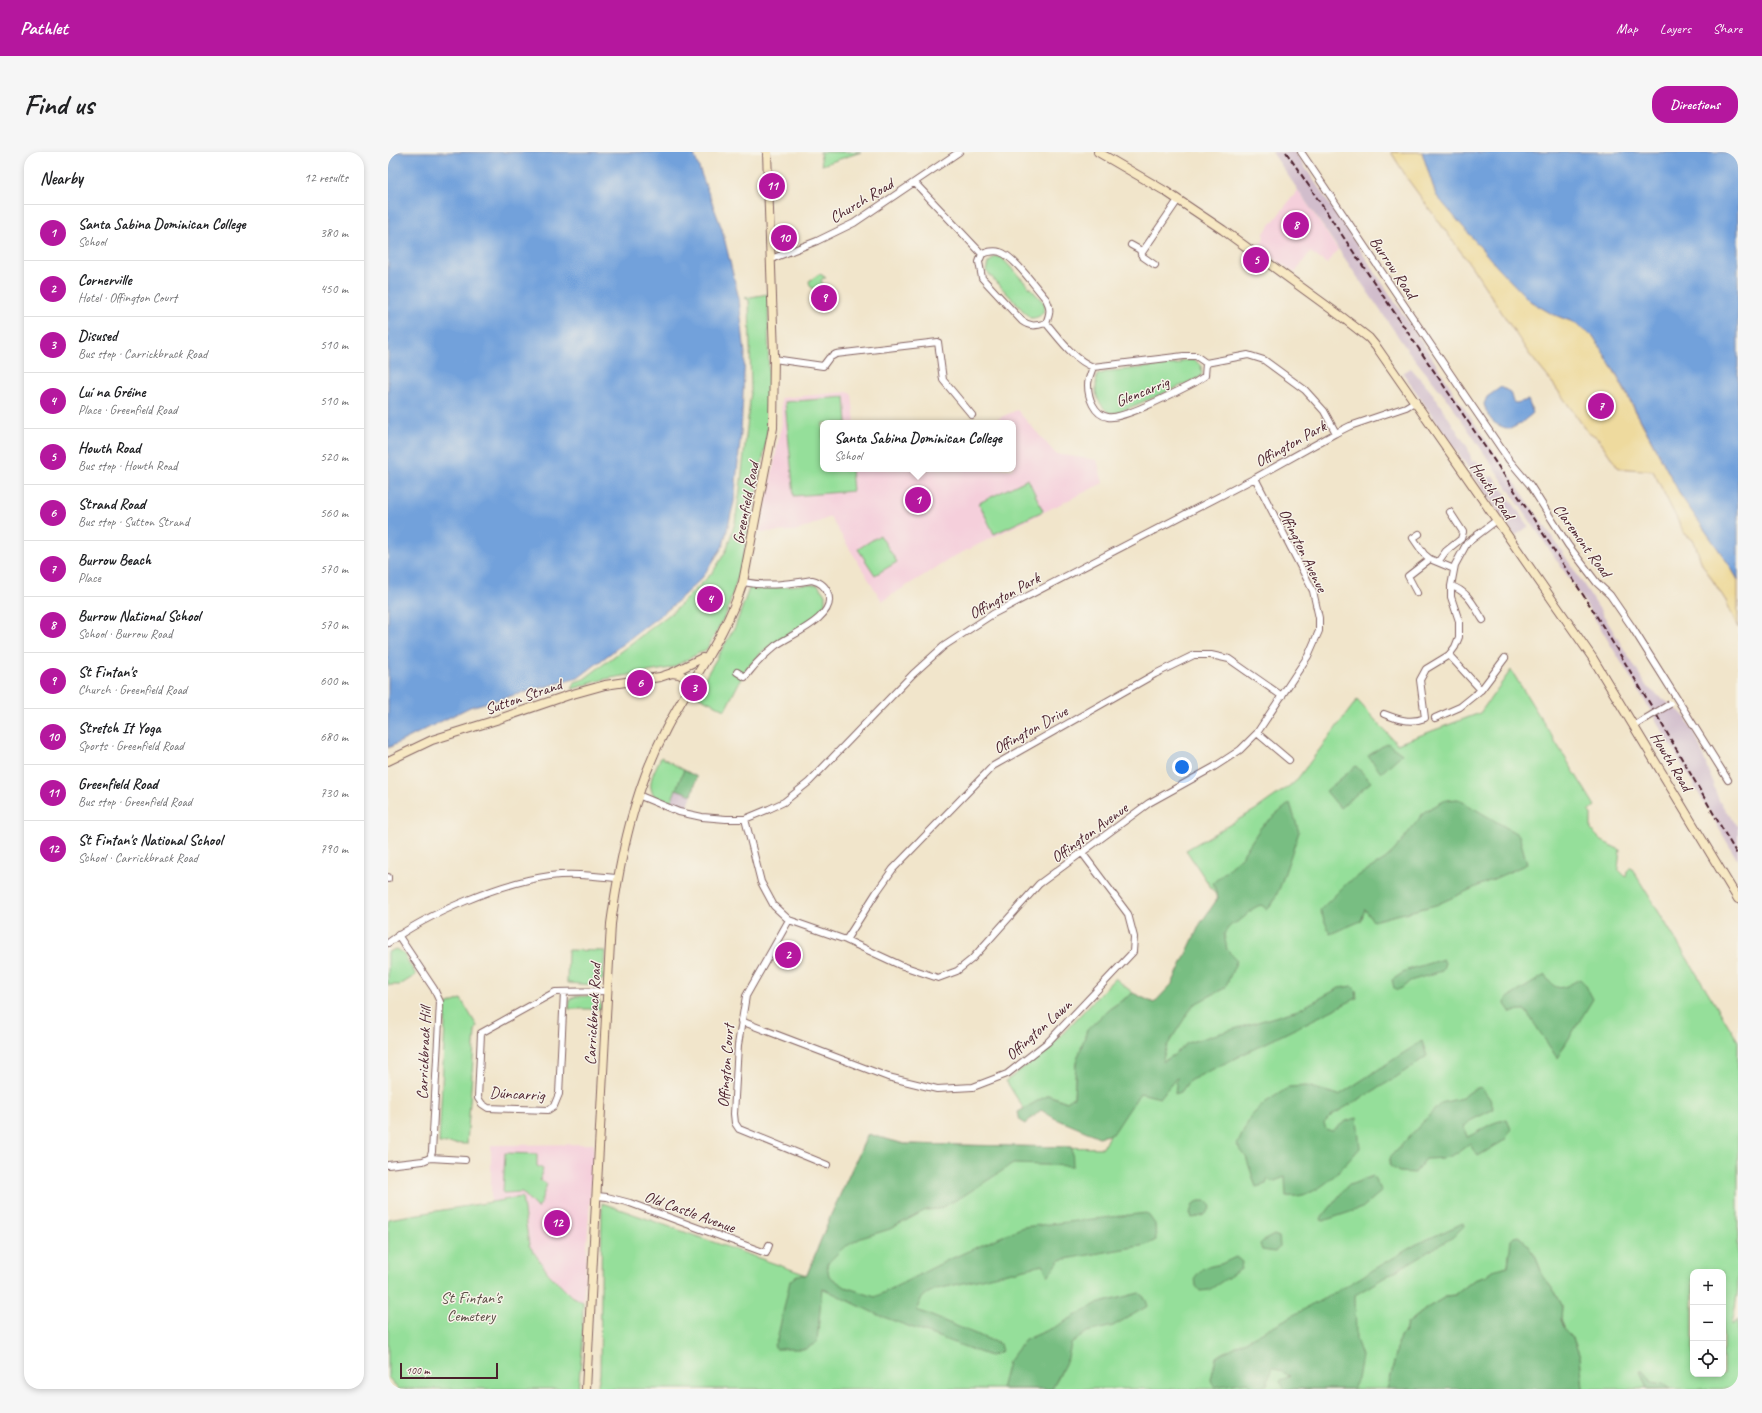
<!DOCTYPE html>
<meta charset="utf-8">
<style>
:root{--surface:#fff;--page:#f6f6f6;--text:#202124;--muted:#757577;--line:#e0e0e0;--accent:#b5179e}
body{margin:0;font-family:Caveat,sans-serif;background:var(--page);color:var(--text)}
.controls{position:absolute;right:12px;bottom:12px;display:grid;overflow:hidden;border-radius:8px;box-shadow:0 2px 6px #0003}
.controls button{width:36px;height:36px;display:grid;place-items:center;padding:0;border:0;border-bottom:1px solid var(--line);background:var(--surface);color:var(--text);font:20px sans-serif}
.scale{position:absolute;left:12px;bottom:10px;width:98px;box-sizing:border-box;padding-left:4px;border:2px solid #4a1f2b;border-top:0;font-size:11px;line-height:14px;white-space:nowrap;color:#4a1f2b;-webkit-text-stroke:3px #f7f3e8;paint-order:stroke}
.you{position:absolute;left:794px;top:615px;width:14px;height:14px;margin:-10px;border:3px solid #fff;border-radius:50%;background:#1a73e8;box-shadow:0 0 0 6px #1a73e833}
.badge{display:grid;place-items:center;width:26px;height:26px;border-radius:50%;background:var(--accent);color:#fff;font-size:13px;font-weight:700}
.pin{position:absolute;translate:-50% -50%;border:2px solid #fff;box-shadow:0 1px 4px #0006}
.popup{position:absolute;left:432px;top:268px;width:196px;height:52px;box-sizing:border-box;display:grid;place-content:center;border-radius:8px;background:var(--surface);filter:drop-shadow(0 1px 3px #0005);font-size:13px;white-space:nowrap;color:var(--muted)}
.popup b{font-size:15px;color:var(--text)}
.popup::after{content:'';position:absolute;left:50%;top:100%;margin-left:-8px;border:8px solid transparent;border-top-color:var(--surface)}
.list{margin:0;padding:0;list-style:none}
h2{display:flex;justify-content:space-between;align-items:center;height:52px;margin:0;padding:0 16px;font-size:17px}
h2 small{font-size:13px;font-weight:400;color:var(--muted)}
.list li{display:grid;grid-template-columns:26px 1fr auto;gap:12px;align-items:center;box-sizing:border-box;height:56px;padding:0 16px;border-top:1px solid var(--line)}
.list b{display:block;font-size:15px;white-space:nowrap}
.list p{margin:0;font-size:13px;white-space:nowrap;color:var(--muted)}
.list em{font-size:13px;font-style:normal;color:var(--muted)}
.icon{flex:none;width:22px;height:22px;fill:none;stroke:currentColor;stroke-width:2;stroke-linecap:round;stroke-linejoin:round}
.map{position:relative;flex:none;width:1350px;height:1237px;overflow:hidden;border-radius:16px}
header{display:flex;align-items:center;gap:24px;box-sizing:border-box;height:56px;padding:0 20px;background:var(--accent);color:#fff}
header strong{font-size:19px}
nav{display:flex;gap:22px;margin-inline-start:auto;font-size:14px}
.intro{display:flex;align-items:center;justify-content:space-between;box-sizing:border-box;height:96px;padding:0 24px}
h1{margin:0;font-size:28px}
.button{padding:10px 18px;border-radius:16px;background:var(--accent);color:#fff;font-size:14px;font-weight:700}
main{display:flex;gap:24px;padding:0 24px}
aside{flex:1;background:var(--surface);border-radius:16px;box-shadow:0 2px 6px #0003}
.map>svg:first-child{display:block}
</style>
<header>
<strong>Pathlet</strong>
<nav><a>Map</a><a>Layers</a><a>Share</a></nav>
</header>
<div class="intro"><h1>Find us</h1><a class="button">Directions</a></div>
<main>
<aside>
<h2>Nearby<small>12 results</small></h2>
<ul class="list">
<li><span class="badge">1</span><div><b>Santa Sabina Dominican College</b><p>School</p></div><em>380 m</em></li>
<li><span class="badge">2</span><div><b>Cornerville</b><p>Hotel · Offington Court</p></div><em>450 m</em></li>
<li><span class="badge">3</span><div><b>Disused</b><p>Bus stop · Carrickbrack Road</p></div><em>510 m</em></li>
<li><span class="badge">4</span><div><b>Luí na Gréine</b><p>Place · Greenfield Road</p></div><em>510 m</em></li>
<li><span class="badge">5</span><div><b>Howth Road</b><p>Bus stop · Howth Road</p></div><em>520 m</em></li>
<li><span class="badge">6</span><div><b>Strand Road</b><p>Bus stop · Sutton Strand</p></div><em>560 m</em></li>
<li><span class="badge">7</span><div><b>Burrow Beach</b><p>Place</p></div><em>570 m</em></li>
<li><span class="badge">8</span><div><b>Burrow National School</b><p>School · Burrow Road</p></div><em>570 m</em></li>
<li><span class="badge">9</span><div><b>St Fintan's</b><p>Church · Greenfield Road</p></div><em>600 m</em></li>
<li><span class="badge">10</span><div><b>Stretch It Yoga</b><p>Sports · Greenfield Road</p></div><em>680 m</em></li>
<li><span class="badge">11</span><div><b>Greenfield Road</b><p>Bus stop · Greenfield Road</p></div><em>730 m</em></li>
<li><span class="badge">12</span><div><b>St Fintan's National School</b><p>School · Carrickbrack Road</p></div><em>790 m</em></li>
</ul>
</aside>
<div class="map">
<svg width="1350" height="1237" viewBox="0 0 1350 1237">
<rect width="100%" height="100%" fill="#f7f3e8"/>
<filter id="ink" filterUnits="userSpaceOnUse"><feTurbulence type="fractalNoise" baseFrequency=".025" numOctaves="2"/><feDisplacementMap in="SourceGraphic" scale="8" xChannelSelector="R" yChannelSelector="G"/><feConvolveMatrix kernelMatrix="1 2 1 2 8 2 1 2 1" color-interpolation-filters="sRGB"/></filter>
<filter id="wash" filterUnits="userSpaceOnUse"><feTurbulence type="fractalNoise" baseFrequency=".012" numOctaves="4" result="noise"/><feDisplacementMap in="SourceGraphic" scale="16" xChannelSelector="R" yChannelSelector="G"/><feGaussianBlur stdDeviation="0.9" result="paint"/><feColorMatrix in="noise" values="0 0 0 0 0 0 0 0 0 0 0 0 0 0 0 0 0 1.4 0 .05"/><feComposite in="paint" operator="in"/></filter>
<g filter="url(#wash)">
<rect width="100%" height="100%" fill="#f1e5cb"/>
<path fill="#f5cfdb" d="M910,38L950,98L939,112L922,100L907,121L870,96L875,89L876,81Z
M460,240L464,243L467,271H435V317H625V271H600L629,258L668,302L709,308L715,331L567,404L494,449L442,365L409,379L372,380L394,271L393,246Z
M206,992L195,1150L182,1143L160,1121L141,1093L134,1046L103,1050V993Z"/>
<path fill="#d1bdcc" d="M884,0H907L1043,204L1068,244L1171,395L1216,464L1259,535L1295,562L1308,584L1331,649L1350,675V709L1255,546L1191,441L1062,251L1018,196Z
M1023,216L1045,242L1080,296L1084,310L1088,308L1100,326L1105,324L1141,374L1127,384L1015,221Z
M288,637L304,643L298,658L282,652Z"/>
<path fill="#95df9a" stroke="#707f62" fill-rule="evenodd" d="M432,0H473L434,13Z
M607,105H613L657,152C657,161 651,167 642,166L598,119L600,111Z
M431,122L434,123L438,126H435L433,129L436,133L425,137L422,134L421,129Z
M380,142L381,244L379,285L363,371L353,414L339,460L319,497L283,516L217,527L184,537L187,530L196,527L286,459L325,420L338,399L347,371L352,338L363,239L361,148L357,146Z
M803,208L809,210L813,214L814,222L811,226L729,261H721C707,248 707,242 709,223L722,219L792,212V209Z
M457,245L459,271H435V317H463L465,339L406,344L397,250Z
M640,327L655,359L606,382L591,351Z
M492,383L509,410L487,423L470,397Z
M417,432L430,433L437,443V453L428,464L376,498L358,517L337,558L307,543L347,475L362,434L385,436Z
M1123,518L1207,654L1200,659L1203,662V678L1214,689L1232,698L1230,717L1238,725L1239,719L1243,715L1350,889V1138L1344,1173L1350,1168V1237H1195L1192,1205L1185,1186L1177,1178L1173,1168L1174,1153L1167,1140L1155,1125L1148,1105L1141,1097L1121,1102L1120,1114L1104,1118L1099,1124L1086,1128L1067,1143L1059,1144L1039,1156L1019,1172L1017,1180L1012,1184L1003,1224L999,1237H209L212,1222L214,1051L419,1123L442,1065L480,982L516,992L715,996L830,746L798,698L867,658L907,630L969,548L1009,592L1092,561ZM1305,1120H1335V1222H1305Z
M273,605L296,618L282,652C278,651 273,650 270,647C255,636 267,618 273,605Z
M8,797L15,801L28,823L12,833H0V800Z
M180,798L217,799L215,827C208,836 189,831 179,831Z
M727,826L745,841L720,858L688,911L686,945L679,950L660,943L636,957L618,929L661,896Z
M189,844C201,845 213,841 213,857H181L182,847Z
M73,847L89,874L87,879L79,992L51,991L58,853Z
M117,1001L149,1002V1014L155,1017L152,1028L159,1032L150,1057L134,1040L115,1041Z
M134,1045L141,1093L160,1121L182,1143L195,1150L194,1200L190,1237H10L0,1225V1067Z"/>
<path fill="#78be82" stroke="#616e56" d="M999,591L1014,602L993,621L980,604Z
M968,614L983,630L952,656L938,639Z
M296,618L309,625L304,643L288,637Z
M1070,647L1131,683L1139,712L1048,753L985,769L977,757L973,769L942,782L932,758L959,731L997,707L1006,699L1037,659L1058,648Z
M902,651L911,680L892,735L885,751L879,757L873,753C863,756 862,761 855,766C845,774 844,769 836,782L839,798L849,808L837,836L805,853L779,894L774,910L786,903L799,891L910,858L951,836L964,834L968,838L969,846L801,929L793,940L787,942L789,925L772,946L752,941L725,982L711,985L666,966L653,958L637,972L632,969L630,960L660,943L679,950L686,945L688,911L699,878L720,858L745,841L766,851L784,832L812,772L830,746L825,731L854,704L873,675Z
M1055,807L1057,811L1054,819L1022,829L1014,836L1009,838L1006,836L1004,828L1019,818Z
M1157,823C1169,843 1176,835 1192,827L1197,832L1205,847L1169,906L1138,859L1131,858L1123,861L1117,852L1118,847Z
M1034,889L1039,904L1004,928L944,963L936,971L938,977L944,979L958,969L969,966L972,996C952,1018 930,1048 898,1044L897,1025L884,1030L880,1027L878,1032L868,1035L858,1005L849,993L863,964L878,950L901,935L919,934L951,943Z
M1093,935L1102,947L1106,957L1082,969L1076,975L1079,985C1094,979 1102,969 1119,968L1123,977L1117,988L1090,1004L1084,996L1082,991C1064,1006 1061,1006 1038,1007L1027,1021L1011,1020L1002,1014L1001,1006L1053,951L1074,946L1086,937Z
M480,982L516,992L684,995L685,1014L625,1012L575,1044L551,1057L538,1058L502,1077L473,1086L455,1096L439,1112L441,1124L457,1135L487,1145L560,1108L635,1075L759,1061L767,1072L768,1088L758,1093L672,1108L660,1124L655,1113L549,1137C537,1142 532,1145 529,1158L612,1192L614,1200L602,1204L490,1163L434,1136L429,1190L418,1197H388L386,1193L389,1188L402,1129L409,1123H419L442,1065Z
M985,1024L994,1039L974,1056L935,1069L932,1068L959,1034Z
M811,1049H818L823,1054C820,1063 813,1065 804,1066L802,1061L805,1052Z
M1075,1071L1076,1074L1065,1085L967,1143L968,1187L974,1204L970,1227L965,1237H897L892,1230L893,1228L902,1224L884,1215L879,1233L865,1237L860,1230L826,1235L823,1228L828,1205L950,1139L1027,1093Z
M886,1083L891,1085L892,1094L887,1100L874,1098L872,1092L875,1089Z
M1131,1084L1134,1086L1148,1105L1155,1125L1167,1140L1174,1153L1173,1168L1177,1178L1185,1186L1192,1205L1195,1237H999L1003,1224L1012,1184L1017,1180L1019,1172L1039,1156L1059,1144L1067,1143L1086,1128L1099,1124L1104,1118L1120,1114L1123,1088L1126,1085Z
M848,1105L854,1110L853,1117L821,1138L812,1139L808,1134L807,1125L815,1116L833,1112Z
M751,1141L757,1146L760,1154L725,1174L699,1180L683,1192L680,1206L664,1237H613L620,1210L637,1188L667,1175L708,1152Z
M1252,1219H1256L1264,1230L1275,1232L1282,1237H1259Z"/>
<path fill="#eeda9e" stroke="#9c7c64" d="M1003,0H1034L1048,43L1142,149L1164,162L1185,170L1205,184L1213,195L1293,344L1342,414L1350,428V476L1338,449L1314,412L1306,389L1296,381L1265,319L1230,316L1210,286L1199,279L1163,229L1141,202L1084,115L1021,29Z"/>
<path fill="#72a1db" stroke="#5e6083" d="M0,0H305L334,77L351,147L357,202L353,281L346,350L335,394L314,426L283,455L190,526L82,555L0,596Z
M1034,0H1350V428L1342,414L1293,344L1229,223L1205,184L1185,170L1164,162L1142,149L1110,116L1048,43Z
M1113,235L1122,240L1125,250L1128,251L1140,248L1145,261L1132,272L1122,277C1106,273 1101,269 1096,252L1099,245Z"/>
</g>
<g filter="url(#ink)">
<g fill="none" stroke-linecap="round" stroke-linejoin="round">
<g stroke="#846463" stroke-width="8">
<path id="street" d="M913,0L1078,245L1121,308L1142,333L1180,393L1209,431L1222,443L1244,475L1340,628
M527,31L594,102C600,100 606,98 612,100C626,104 648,136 658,147C663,156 662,162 658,171C648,174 642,175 634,169L594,126L591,110L594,102
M743,93L752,98L754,104L767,113
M753,102L790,48
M383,107L429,89L466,71L571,0
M658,171C672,187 685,207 705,215L796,204H808L818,211L860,203L876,208L917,238L936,259L948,281
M386,207L435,214L441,206L448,202L550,190L555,228L584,263
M705,215C703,221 700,227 700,233C700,245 706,263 720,265C735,268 790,239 806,231L817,224L818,211
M1031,382L1025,386L1036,402L1042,407
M1050,410L1058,399L1073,387L1075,380L1062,360
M1063,434C1080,439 1086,454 1095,468
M1029,441L1020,424L1042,407L1066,417
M1061,503L1093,538
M349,520L357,525C366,513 375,504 387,494C402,483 449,465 440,442C438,434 432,430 424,428C400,432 380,435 355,430
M996,562C1009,567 1022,572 1037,566L1032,528L1038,517L1061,503L1067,495L1071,485V469L1063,445V434L1067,413L1079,391L1109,368
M1047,566L1072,555L1093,538L1117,506
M1246,574L1257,567
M869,581L901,608
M250,643L291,660L314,665L338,667H357L381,657L396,650L421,630L525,522L556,494L605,462L867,326L948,281L962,274L1018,255L1028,249
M357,667L373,730L386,754L401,768L458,788L512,813L550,826L569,819L584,807L651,732L761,651L826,615L852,598L869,581L920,504L931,479V466L925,439L867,326
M0,725V727
M401,768L358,844L350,893L346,962L347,971L351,977L439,1013
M10,783L46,837L52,850L44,1000L42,1006
M458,788L488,741L505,717L605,614L767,522L806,503H823L841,507L894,544
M0,791C39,762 114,730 162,724C184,721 207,724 229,726
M176,840L171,942L166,954L160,958L100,956L94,952L90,946L93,881L167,840L220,839
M353,869L500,925L549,937L585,935L619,922L660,890L745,800L746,785L740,762L695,702
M0,1013L35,1009L42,1006L77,1008
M209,1044L219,1045L242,1051L378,1101L381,1093"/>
</g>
<g stroke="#846463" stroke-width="10">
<path id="secondary" d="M710,0L777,39L835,78L954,165L981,186L990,197L1204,505L1350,747
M284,521L291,522L305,530
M0,609L44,588L108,568L181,543L217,533L272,525L284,521L314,506L319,507
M198,1237L223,772C232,705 246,638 278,577C304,526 337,486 355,430L385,276L386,203L379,0"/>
</g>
<use href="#street" stroke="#fff" stroke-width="6"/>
<use href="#secondary" stroke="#f7e8c3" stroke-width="8"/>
<path stroke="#4a1f2b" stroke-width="2" stroke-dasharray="6 3" stroke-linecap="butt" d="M898,0L1143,363L1203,455L1264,555L1350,704"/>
<g stroke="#846463" stroke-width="8" stroke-linecap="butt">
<path id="street-bridge" d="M1257,567L1282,552"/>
</g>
<use href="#street-bridge" stroke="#fff" stroke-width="6"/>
</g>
</g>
<g text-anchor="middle" stroke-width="3" stroke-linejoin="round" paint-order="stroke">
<g font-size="16" fill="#4a1f2b" stroke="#f7f3e8">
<text transform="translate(473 48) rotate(-31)" y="6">Church Road</text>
<text transform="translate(1006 115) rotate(56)" y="6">Burrow Road</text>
<text transform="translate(754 239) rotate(-22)" y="6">Glencarrig</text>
<text transform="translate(902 291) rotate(-29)" y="6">Offington Park</text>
<text transform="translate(1105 338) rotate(56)" y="6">Howth Road</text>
<text transform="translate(357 351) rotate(-79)" y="6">Greenfield Road</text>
<text transform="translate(1195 388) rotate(54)" y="6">Claremont Road</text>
<text transform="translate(916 398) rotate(64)" y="6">Offington Avenue</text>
<text transform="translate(616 443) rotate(-29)" y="6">Offington Park</text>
<text transform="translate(135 544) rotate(-19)" y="6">Sutton Strand</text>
<text transform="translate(642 577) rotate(-29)" y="6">Offington Drive</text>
<text transform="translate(1284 609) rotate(59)" y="6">Howth Road</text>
<text transform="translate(701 680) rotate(-36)" y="6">Offington Avenue</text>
<text transform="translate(204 862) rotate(-87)" y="6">Carrickbrack Road</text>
<text transform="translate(650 877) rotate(-42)" y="6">Offington Lawn</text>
<text transform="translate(35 901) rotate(-88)" y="6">Carrickbrack Hill</text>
<text transform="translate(337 914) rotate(-86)" y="6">Offington Court</text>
<text transform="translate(129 941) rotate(3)" y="6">Dúncarrig</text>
<text transform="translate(302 1059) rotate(20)" y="6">Old Castle Avenue</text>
</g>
<g font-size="16" fill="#5d4f47" stroke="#f7f3e8">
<text x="83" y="1151">St Fintan's<tspan x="83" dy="18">Cemetery</tspan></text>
</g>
</g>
</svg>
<div class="controls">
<button>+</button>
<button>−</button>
<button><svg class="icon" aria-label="locate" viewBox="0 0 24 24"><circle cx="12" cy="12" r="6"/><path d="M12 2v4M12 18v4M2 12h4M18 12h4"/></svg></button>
</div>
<div class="scale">100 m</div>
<div class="you"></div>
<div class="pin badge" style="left:530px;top:348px">1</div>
<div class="popup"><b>Santa Sabina Dominican College</b>School</div>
<div class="pin badge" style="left:400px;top:803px">2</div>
<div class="pin badge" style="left:306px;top:536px">3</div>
<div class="pin badge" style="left:322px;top:447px">4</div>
<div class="pin badge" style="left:868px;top:108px">5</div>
<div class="pin badge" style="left:252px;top:531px">6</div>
<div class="pin badge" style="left:1213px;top:254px">7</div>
<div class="pin badge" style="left:908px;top:73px">8</div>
<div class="pin badge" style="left:436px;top:146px">9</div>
<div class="pin badge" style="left:396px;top:86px">10</div>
<div class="pin badge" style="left:384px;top:34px">11</div>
<div class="pin badge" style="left:169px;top:1071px">12</div>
</div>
</main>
